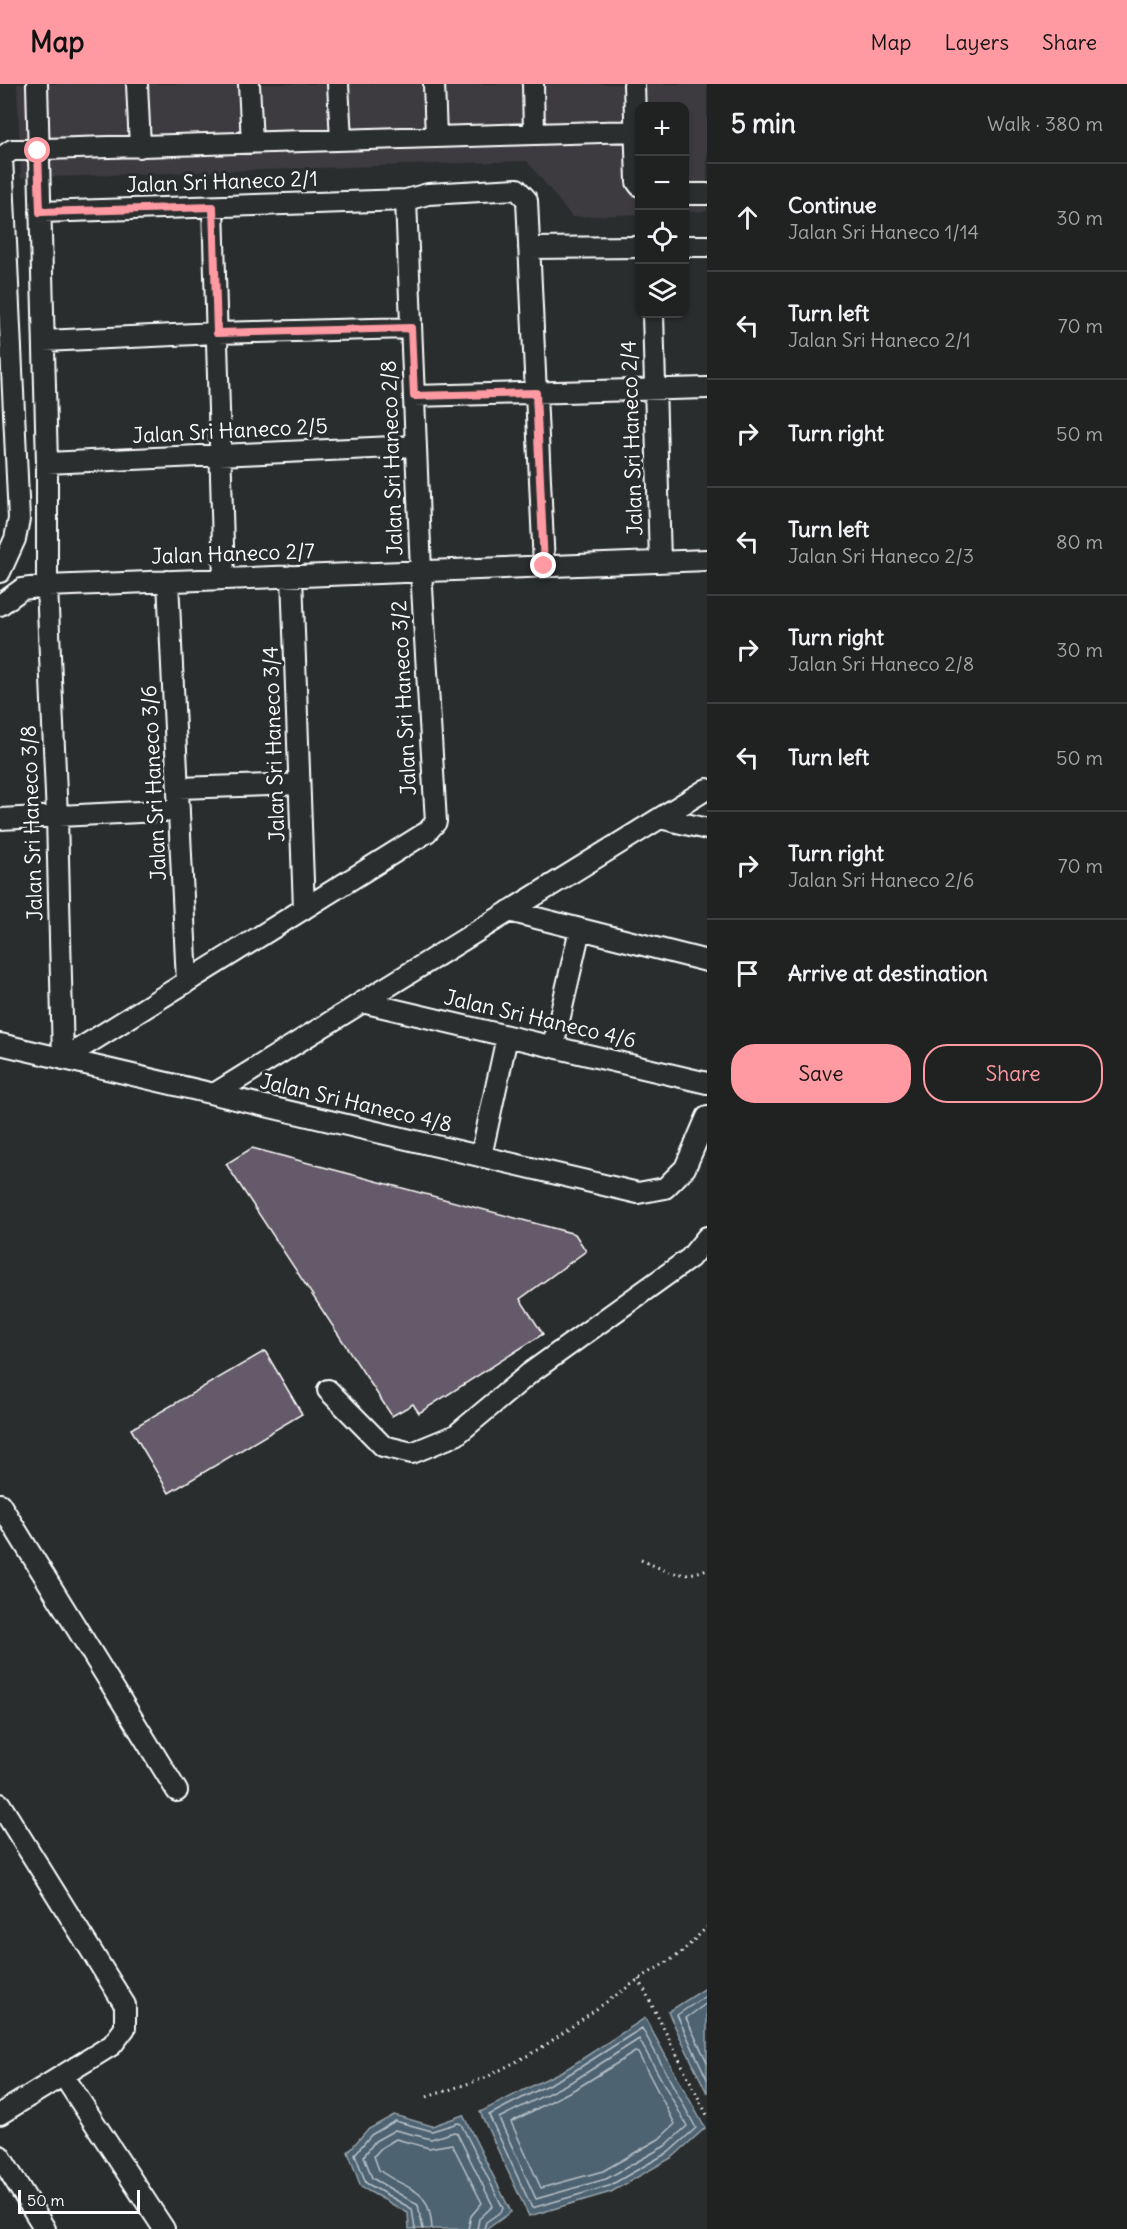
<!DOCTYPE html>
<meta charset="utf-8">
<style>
:root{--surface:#202222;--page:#2d2f2f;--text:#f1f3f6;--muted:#a2a4a5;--line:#3d3f40;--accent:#ff9aa2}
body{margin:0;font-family:Delius,sans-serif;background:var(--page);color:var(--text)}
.controls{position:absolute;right:18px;top:18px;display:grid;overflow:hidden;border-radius:12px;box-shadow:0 2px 4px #0004}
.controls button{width:54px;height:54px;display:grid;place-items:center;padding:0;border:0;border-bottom:2px solid var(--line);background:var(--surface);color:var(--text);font:30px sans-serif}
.scale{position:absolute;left:18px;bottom:15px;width:122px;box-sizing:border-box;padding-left:6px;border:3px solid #fff;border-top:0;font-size:16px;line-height:21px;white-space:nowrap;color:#fff;-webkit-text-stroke:4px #2a2d2e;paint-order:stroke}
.stop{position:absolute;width:18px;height:18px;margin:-14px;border:4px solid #ff9aa2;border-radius:50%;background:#fff}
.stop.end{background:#ff9aa2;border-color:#fff;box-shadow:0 2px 6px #0008}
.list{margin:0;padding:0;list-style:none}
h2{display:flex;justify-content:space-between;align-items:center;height:78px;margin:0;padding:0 24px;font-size:26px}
h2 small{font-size:20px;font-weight:400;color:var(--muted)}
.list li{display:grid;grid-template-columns:39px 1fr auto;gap:18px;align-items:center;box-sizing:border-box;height:108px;padding:0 24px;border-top:2px solid var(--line)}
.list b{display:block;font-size:22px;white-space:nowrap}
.list p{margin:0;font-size:20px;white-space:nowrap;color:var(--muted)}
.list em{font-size:20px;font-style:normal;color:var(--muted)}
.actions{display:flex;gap:12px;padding:18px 24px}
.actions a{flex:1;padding:14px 0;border:2px solid var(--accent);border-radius:24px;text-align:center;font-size:21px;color:var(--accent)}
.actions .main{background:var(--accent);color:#111}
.icon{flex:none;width:33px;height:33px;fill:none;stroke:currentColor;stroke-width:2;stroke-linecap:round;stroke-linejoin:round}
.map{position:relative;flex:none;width:707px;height:2145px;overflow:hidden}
header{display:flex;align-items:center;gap:36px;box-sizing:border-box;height:84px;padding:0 30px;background:var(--accent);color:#111}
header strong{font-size:28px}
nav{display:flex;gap:33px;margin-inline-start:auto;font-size:21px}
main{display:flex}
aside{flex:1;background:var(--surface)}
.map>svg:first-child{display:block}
</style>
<header>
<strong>Map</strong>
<nav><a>Map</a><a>Layers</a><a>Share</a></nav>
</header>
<main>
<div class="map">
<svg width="707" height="2145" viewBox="0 0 707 2145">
<rect width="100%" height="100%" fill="#2a2d2e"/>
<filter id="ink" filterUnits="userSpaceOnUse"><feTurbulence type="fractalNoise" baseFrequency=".0167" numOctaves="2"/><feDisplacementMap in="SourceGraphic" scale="12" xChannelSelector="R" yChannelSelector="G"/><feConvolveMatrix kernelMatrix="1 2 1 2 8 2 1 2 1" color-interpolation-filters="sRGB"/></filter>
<g filter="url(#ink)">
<path fill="#3c3a40" d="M17,0H707V127L685,128L684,22H640L639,130L572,133L527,77L21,94Z"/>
<path fill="#4e6472" stroke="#95a2aa" stroke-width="1.5" d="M707,1903V2009L668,1928Z
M645,1934L705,2044L673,2073L611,2108L529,2132L480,2028L568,1984Z
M394,2031L432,2042L463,2031L511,2128L487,2145H409L408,2129L361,2103L348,2068L367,2046Z"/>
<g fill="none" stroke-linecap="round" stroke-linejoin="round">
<path stroke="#b8c1c7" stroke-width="1.5" d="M707,1911L677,1931L707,1995
M707,1919L686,1934L707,1978
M642,1944L696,2044L669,2068L609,2102L532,2124L489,2031L571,1989Z
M639,1955L687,2042L665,2062L606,2095L536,2115L499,2034L575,1996Z
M635,1968L638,1969L675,2040L659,2055L603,2087L541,2104L511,2038L579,2003Z
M415,2145L412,2125L366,2099L355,2070L371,2051L395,2037L432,2047L458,2039L461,2040L503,2124L502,2127L486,2138L484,2145
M423,2145L418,2121L372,2094L364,2072L375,2057L395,2046L431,2055L454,2048L457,2049L493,2122L479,2135L477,2145
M432,2145C430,2100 407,2108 379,2086L374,2072L381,2064L396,2055L429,2064L452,2060L482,2119L471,2132L468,2145"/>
</g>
<path fill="#655a69" stroke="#fff" stroke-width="1.5" d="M252,1064L575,1150L586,1167L520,1215L543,1250L419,1329L413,1320L392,1332L226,1080Z
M265,1267L302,1330L169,1409L131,1345Z"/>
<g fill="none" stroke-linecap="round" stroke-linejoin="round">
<g stroke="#fff" stroke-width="24">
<path id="minor" d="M37,0L47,379V502L57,733L63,975
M137,0L140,63
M249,0L252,59
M338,0L341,56
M434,0L436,53
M533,0L534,50
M634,0L637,98L640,102
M684,110H707
M213,123L224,495
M40,128L406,116L428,110L517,105L527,116L544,482
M684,162H707
M529,164L640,163
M653,230L660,477
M44,257L217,249L411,244
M414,312L707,304
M47,379L415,362
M0,488L15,455L19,435L2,73L12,66L635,47
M292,492L304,825
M168,497L187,898
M0,521L22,505L47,502L707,476
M178,704L299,700
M660,734L707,745
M0,735L179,726
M509,827L707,877
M362,918L707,999
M0,960L638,1109L665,1104L685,1084L707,1033
M553,963L580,845
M63,975L427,748L436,738L421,487L406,116
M214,1010L707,705
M481,1072L507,953
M328,1306L383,1362L412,1369L456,1351L530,1289L690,1174L707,1153
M0,1420L177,1707
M0,1720L125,1921V1944L112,1961L0,2030
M63,1991L164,2145
M0,2072L45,2145"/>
</g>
<path stroke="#fff" stroke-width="3" stroke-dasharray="1.5 4.5" stroke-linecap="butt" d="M641,1476C667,1487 679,1496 707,1485
M639,1895L707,2031
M427,2013L485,1994L540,1965L639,1895L680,1870L707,1843"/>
<use href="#minor" stroke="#2a2d2e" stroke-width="20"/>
</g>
</g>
<g fill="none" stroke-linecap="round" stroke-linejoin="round" filter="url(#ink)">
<path stroke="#ff9aa2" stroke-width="8" d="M38,67L40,128L213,123L217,249L411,244L414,312L536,309L544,482"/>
</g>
<g text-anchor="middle" stroke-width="6" stroke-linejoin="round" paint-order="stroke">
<g font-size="21" fill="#fff" stroke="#2a2d2e">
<text transform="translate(222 98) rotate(-2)" y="7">Jalan Sri Haneco 2/1</text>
<text transform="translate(230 347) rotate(-3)" y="7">Jalan Sri Haneco 2/5</text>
<text transform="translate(632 354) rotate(-92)" y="7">Jalan Sri Haneco 2/4</text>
<text transform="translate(392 374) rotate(-92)" y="7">Jalan Sri Haneco 2/8</text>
<text transform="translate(233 470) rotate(-2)" y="7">Jalan Haneco 2/7</text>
<text transform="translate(404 614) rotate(-93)" y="7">Jalan Sri Haneco 3/2</text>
<text transform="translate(274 660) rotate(-92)" y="7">Jalan Sri Haneco 3/4</text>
<text transform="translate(154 699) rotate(-93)" y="7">Jalan Sri Haneco 3/6</text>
<text transform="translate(32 739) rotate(-92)" y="7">Jalan Sri Haneco 3/8</text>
<text transform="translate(540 935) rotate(13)" y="7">Jalan Sri Haneco 4/6</text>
<text transform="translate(356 1019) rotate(13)" y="7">Jalan Sri Haneco 4/8</text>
</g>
</g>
</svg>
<div class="controls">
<button>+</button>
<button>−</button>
<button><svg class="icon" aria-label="locate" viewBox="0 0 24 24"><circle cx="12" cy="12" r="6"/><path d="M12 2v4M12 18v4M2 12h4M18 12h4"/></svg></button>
<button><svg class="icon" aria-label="layers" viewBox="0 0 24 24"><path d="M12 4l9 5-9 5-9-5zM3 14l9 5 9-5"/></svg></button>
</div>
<div class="scale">50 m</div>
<div class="stop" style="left:38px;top:67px"></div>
<div class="stop end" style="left:544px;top:482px"></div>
</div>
<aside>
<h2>5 min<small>Walk · 380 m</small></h2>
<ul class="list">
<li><svg class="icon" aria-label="ahead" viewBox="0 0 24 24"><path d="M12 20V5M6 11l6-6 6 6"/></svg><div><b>Continue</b><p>Jalan Sri Haneco 1/14</p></div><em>30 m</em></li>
<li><svg class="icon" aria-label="left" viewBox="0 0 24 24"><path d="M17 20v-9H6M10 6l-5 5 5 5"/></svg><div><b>Turn left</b><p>Jalan Sri Haneco 2/1</p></div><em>70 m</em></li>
<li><svg class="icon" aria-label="right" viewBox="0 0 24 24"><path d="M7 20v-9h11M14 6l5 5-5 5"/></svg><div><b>Turn right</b></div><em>50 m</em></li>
<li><svg class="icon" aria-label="left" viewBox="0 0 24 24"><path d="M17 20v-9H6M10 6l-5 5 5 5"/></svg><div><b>Turn left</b><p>Jalan Sri Haneco 2/3</p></div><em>80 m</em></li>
<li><svg class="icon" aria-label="right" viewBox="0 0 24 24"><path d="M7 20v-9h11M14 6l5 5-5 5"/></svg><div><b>Turn right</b><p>Jalan Sri Haneco 2/8</p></div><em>30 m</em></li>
<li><svg class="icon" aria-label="left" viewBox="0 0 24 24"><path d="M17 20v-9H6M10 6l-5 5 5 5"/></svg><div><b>Turn left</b></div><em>50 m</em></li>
<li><svg class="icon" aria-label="right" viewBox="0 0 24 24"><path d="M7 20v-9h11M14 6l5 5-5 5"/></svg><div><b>Turn right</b><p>Jalan Sri Haneco 2/6</p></div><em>70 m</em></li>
<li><svg class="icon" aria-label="arrive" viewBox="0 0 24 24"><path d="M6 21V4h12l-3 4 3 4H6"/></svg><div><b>Arrive at destination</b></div></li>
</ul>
<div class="actions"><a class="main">Save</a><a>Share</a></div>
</aside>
</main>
